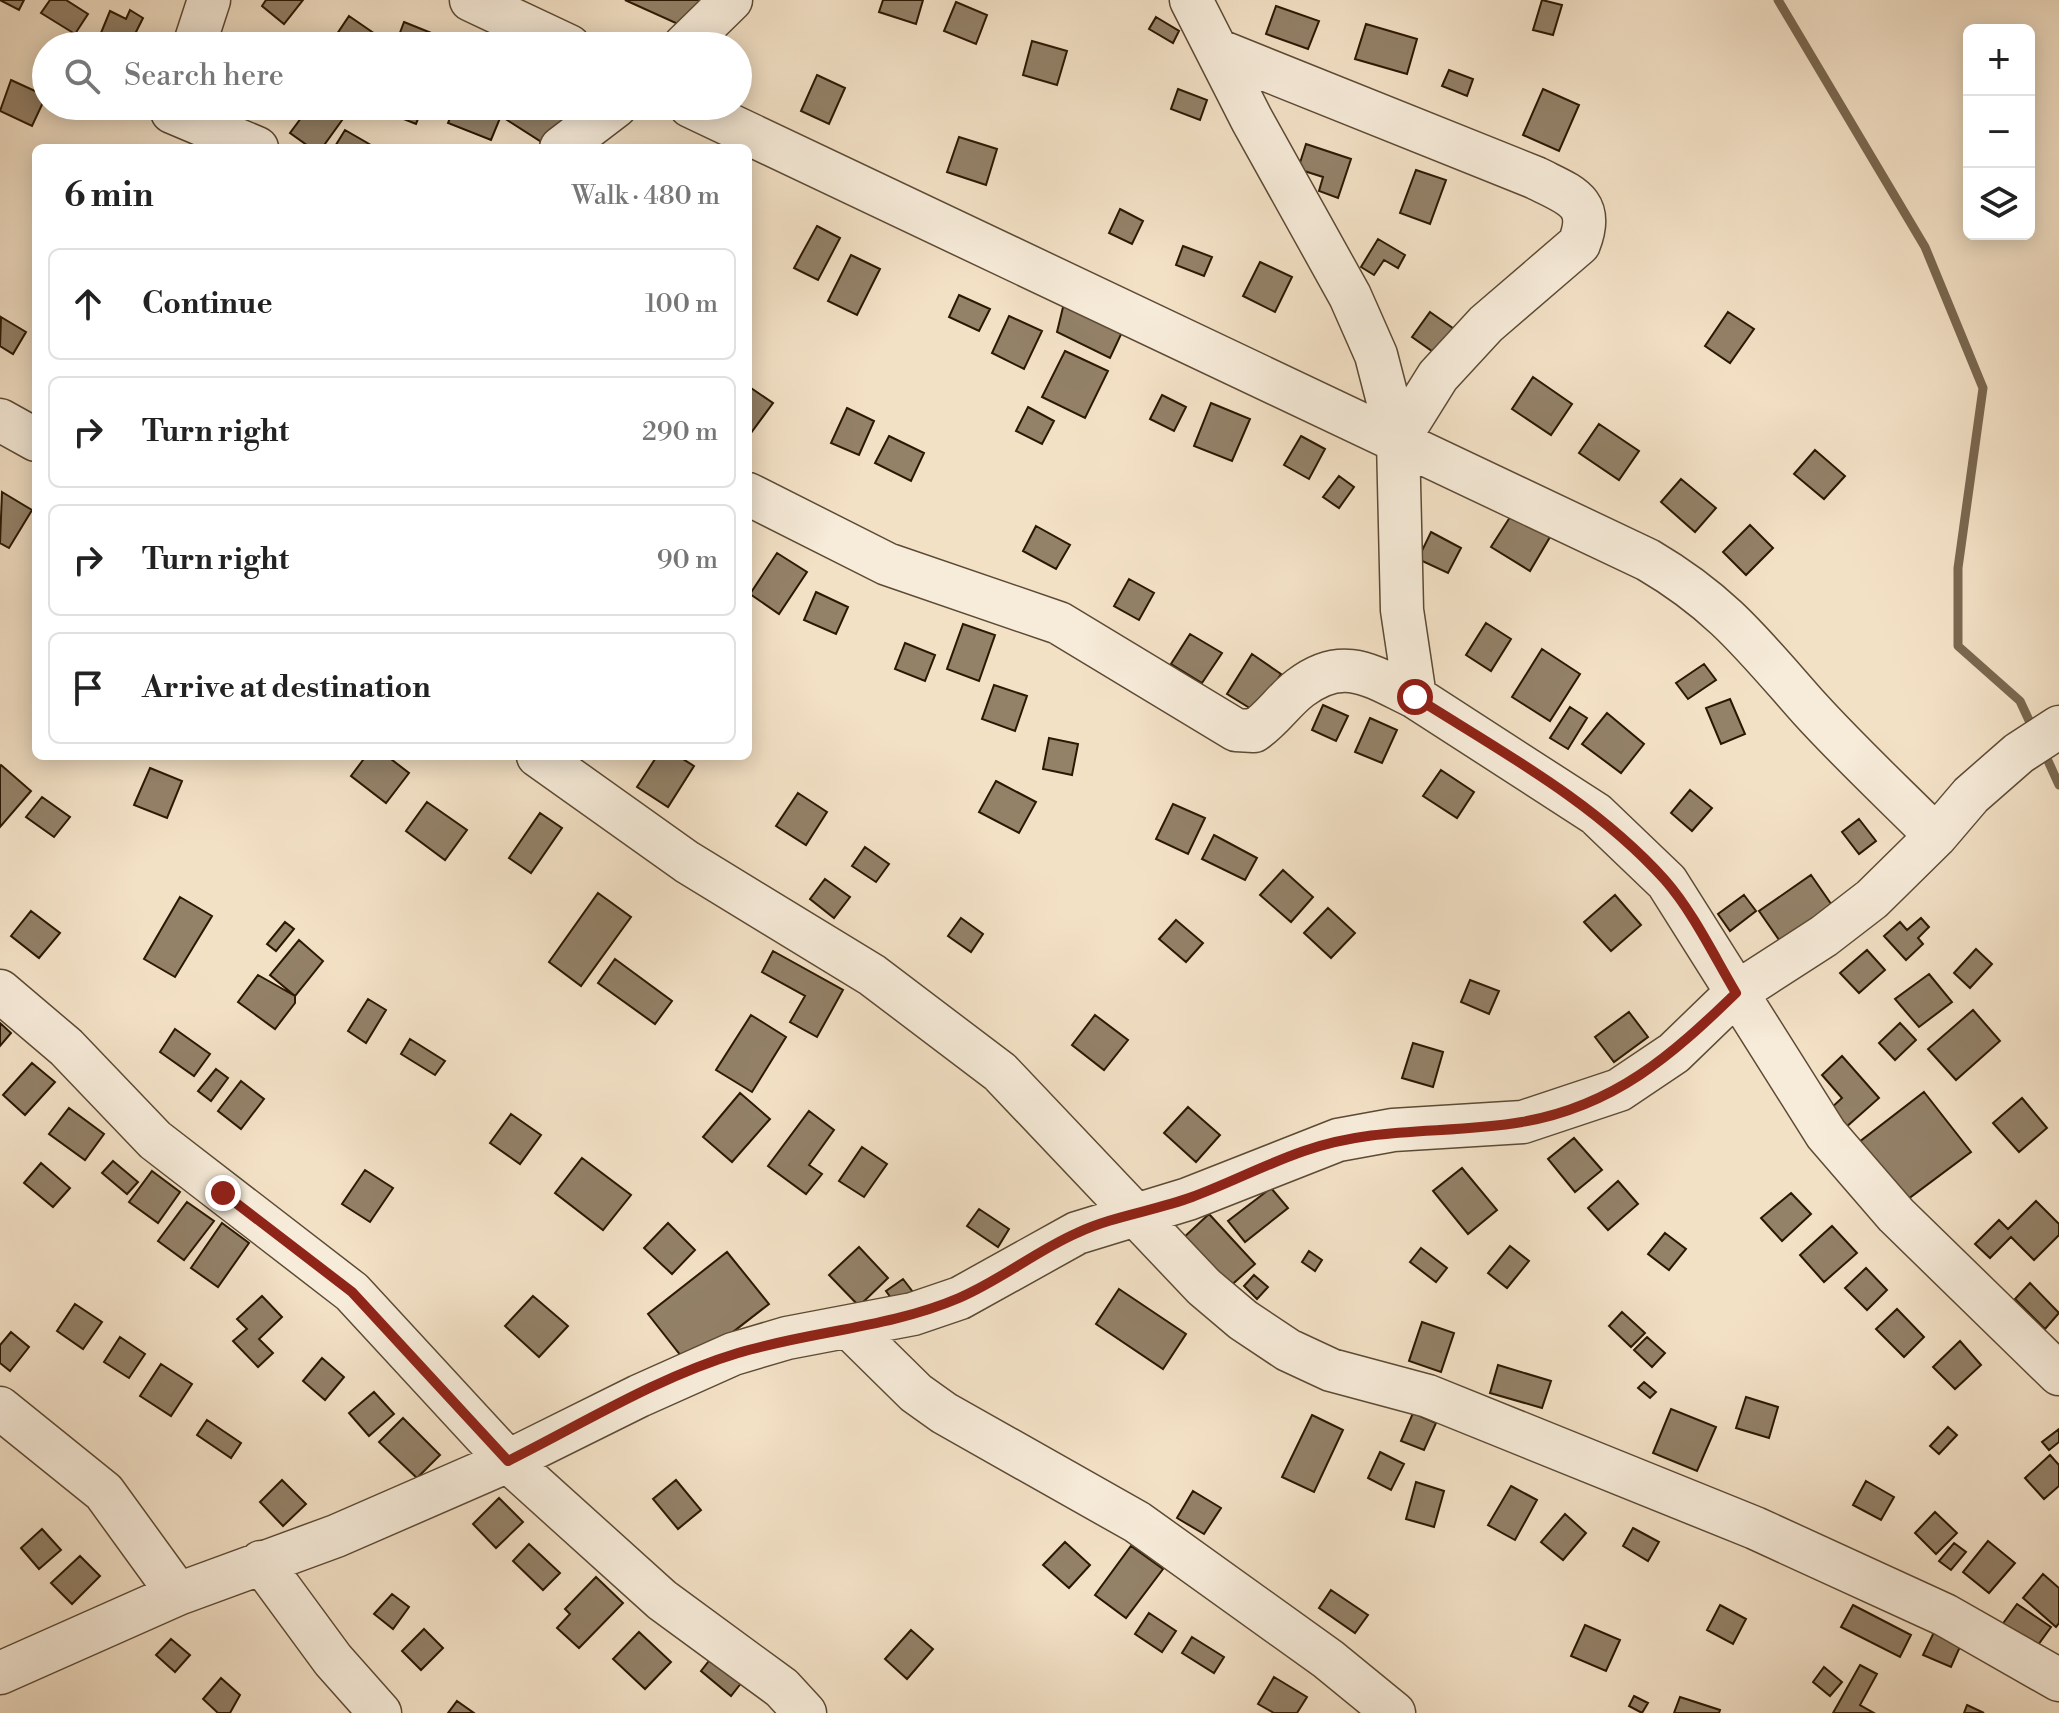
<!DOCTYPE html>
<meta charset="utf-8">
<style>
:root{--surface:#fff;--page:#f2f2f2;--text:#222;--muted:#767676;--line:#e0e0e0}
body{margin:0;font-family:"Libre Bodoni",serif;background:var(--page);color:var(--text)}
.controls{position:absolute;right:24px;top:24px;display:grid;overflow:hidden;border-radius:12px;box-shadow:0 4px 20px #0003}
.controls button{width:72px;height:72px;display:grid;place-items:center;padding:0;border:0;border-bottom:2px solid var(--line);background:var(--surface);color:var(--text);font:40px sans-serif}
.stop{position:absolute;width:24px;height:24px;margin:-18px;border:6px solid #8f2418;border-radius:50%;background:#fff}
.stop.end{background:#8f2418;border-color:#fff;box-shadow:0 2px 8px #0008}
.list{margin:0;padding:0;list-style:none}
h2{display:flex;justify-content:space-between;align-items:center;height:104px;margin:0;padding:0 32px;font-size:34px}
h2 small{font-size:26px;font-weight:400;color:var(--muted)}
.list li{display:grid;grid-template-columns:52px 1fr auto;gap:24px;align-items:center;box-sizing:border-box;height:112px;margin:0 16px 16px;padding:0 16px;border:2px solid var(--line);border-radius:12px}
.list b{display:block;font-size:30px;white-space:nowrap}
.list em{font-size:26px;font-style:normal;color:var(--muted)}
.icon{flex:none;width:44px;height:44px;fill:none;stroke:currentColor;stroke-width:2;stroke-linecap:round;stroke-linejoin:round}
.map{position:relative;flex:none;width:2059px;height:1713px;overflow:hidden}
.search{position:absolute;background:var(--surface);box-shadow:0 4px 20px #0003;left:32px;top:32px;width:720px;height:88px;display:flex;align-items:center;gap:20px;box-sizing:border-box;padding:0 28px;border-radius:44px;color:var(--muted);font-size:30px}
.panel{position:absolute;background:var(--surface);box-shadow:0 4px 20px #0003;left:32px;top:144px;width:720px;height:616px;border-radius:12px}
.map>svg:first-child{display:block}
</style>
<div class="map">
<svg width="2059" height="1713" viewBox="0 0 2059 1713">
<rect width="100%" height="100%" fill="#f3e1c6"/>
<filter id="stains"><feTurbulence type="fractalNoise" baseFrequency=".0025" numOctaves="4"/><feColorMatrix values="0 0 0 0 .2 0 0 0 0 .09 0 0 0 0 .02 0 0 0 .5 -.17"/></filter>
<radialGradient id="worn" r=".72"><stop offset=".6" stop-color="#630" stop-opacity="0"/><stop offset="1" stop-color="#630" stop-opacity=".3"/></radialGradient>
<g fill="none" stroke-linecap="round" stroke-linejoin="round">
<path stroke="#7a6850" stroke-width="9" d="M1778,0L1925,247L1983,388L1958,568V646L2020,701L2034,731
M2044,752L2059,785"/>
</g>
<path fill="#938168" stroke="#2b1803" stroke-width="2" d="M0,0H24L19,10Z
M50,0H66L88,14L75,34L41,13Z
M266,0H303L284,24L262,6Z
M625,0H704L689,29Z
M883,0H923L916,24L879,12Z
M1542,0L1562,5L1553,35L1533,30Z
M956,2L987,15L976,44L944,31Z
M1276,6L1319,21L1308,49L1266,34Z
M130,10L143,18L129,46L96,45L110,11L126,19Z
M349,16L378,36L372,46L331,43Z
M1156,17L1179,31L1173,43L1149,29Z
M404,22L449,40L447,46H395Z
M1366,24L1417,39L1407,74L1355,59Z
M1032,41L1067,51L1057,85L1023,75Z
M1449,70L1473,79L1467,96L1442,86Z
M817,75L845,88L829,124L801,111Z
M11,80L46,96L32,126L0,111Z
M1178,89L1207,100L1200,120L1171,109Z
M1543,89L1579,105L1559,151L1523,135Z
M310,106H330L345,116L322,148H311L290,133Z
M371,106H423L416,124Z
M455,106H505L491,140L448,123Z
M516,106H578L551,148L507,120Z
M345,130L376,148H334Z
M959,137L997,149L986,185L947,172Z
M1306,144L1351,159L1338,198L1319,191L1323,177L1298,169Z
M1416,170L1446,180L1430,224L1400,213Z
M1120,209L1143,221L1132,244L1109,233Z
M817,226L840,238L818,280L794,268Z
M1378,239L1405,255L1398,268L1384,260L1374,275L1361,267Z
M1183,246L1212,257L1204,276L1176,265Z
M851,255L880,269L857,315L828,301Z
M1260,262L1292,277L1275,312L1243,296Z
M959,295L990,309L979,331L949,317Z
M1065,299L1124,328L1110,358L1057,332Z
M1430,312L1457,331L1439,356L1412,337Z
M1728,312L1754,329L1730,363L1705,346Z
M1009,316L1042,331L1024,369L992,353Z
M1,317L26,332L13,354L0,346Z
M1065,351L1108,371L1085,418L1042,397Z
M1533,377L1572,404L1551,435L1512,409Z
M748,386L773,403L748,437Z
M1162,395L1186,407L1174,431L1150,419Z
M1211,403L1250,419L1232,461L1194,446Z
M1028,407L1054,421L1042,444L1016,431Z
M847,408L874,421L859,455L831,443Z
M1599,424L1639,451L1619,480L1579,453Z
M889,436L924,453L911,481L875,463Z
M1301,436L1325,449L1309,479L1284,465Z
M1815,450L1845,476L1824,499L1794,474Z
M1339,476L1354,487L1339,508L1323,497Z
M1681,479L1716,508L1695,532L1661,502Z
M2,492L32,510L9,548L0,543Z
M1512,514L1550,537L1530,571L1491,547Z
M1750,525L1773,548L1746,575L1723,552Z
M1036,526L1070,545L1056,569L1023,551Z
M1431,532L1461,548L1448,573L1418,559Z
M777,553L807,572L779,614L750,594Z
M1129,579L1154,593L1139,620L1114,606Z
M816,592L848,607L836,634L804,620Z
M1486,623L1511,639L1491,671L1466,655Z
M963,624L995,635L979,681L947,669Z
M1190,634L1222,653L1202,683L1171,664Z
M905,643L935,655L925,681L895,669Z
M1542,649L1580,674L1550,721L1512,697Z
M1252,654L1281,674L1256,712L1227,694Z
M1704,664L1716,680L1688,699L1676,683Z
M994,685L1027,696L1015,731L982,719Z
M1730,699L1745,734L1721,744L1706,708Z
M1323,705L1348,716L1336,741L1312,730Z
M1570,707L1587,718L1568,749L1550,738Z
M1607,713L1644,744L1621,773L1582,744Z
M1370,718L1397,730L1382,763L1355,752Z
M1049,738L1078,744L1072,775L1043,769Z
M366,756H387L409,773L386,803L351,776Z
M657,756H678L694,766L668,807L637,787Z
M1,765L31,791L0,827V766Z
M150,768L182,781L167,818L134,805Z
M1441,770L1474,792L1457,818L1423,796Z
M996,781L1036,802L1019,833L979,812Z
M1690,790L1712,808L1692,831L1671,813Z
M798,793L827,812L806,845L776,826Z
M42,797L70,817L54,837L26,817Z
M427,802L467,830L445,860L406,831Z
M1173,804L1205,818L1188,854L1156,839Z
M540,813L562,828L531,873L509,858Z
M1859,819L1876,841L1859,854L1842,832Z
M1214,835L1257,858L1245,880L1202,859Z
M865,847L889,864L876,882L852,866Z
M1283,870L1313,897L1291,922L1260,895Z
M1811,875L1836,911L1784,947L1759,911Z
M825,879L850,897L834,918L810,899Z
M598,893L631,917L581,986L549,962Z
M1615,895L1641,925L1611,951L1584,922Z
M1744,895L1756,911L1730,931L1718,914Z
M180,897L212,916L175,977L144,959Z
M1328,908L1355,933L1331,958L1304,933Z
M31,911L60,933L39,958L11,936Z
M961,918L983,934L971,952L948,936Z
M1921,918L1929,927L1918,938L1923,944L1906,960L1884,936L1900,922L1907,930Z
M1176,920L1203,943L1186,962L1159,939Z
M285,922L294,929L276,951L267,944Z
M299,940L323,961L295,996L270,975Z
M1976,949L1992,964L1970,988L1954,973Z
M1867,950L1885,970L1859,993L1840,973Z
M773,951L843,990L817,1037L790,1022L805,996L762,972Z
M615,959L672,1001L655,1024L598,983Z
M1929,974L1952,1002L1919,1027L1895,999Z
M258,975L295,996V1003L275,1029L238,1002Z
M1470,980L1499,991L1489,1014L1461,1002Z
M368,999L386,1010L366,1043L348,1031Z
M1973,1010L2000,1041L1956,1080L1928,1049Z
M1629,1012L1648,1037L1614,1062L1595,1037Z
M751,1015L786,1037L752,1092L716,1070Z
M1095,1015L1128,1040L1104,1070L1072,1045Z
M0,1023L11,1033L0,1046Z
M1900,1023L1916,1040L1895,1060L1879,1043Z
M175,1029L210,1054L194,1076L160,1052Z
M410,1039L445,1061L435,1075L401,1054Z
M1413,1043L1443,1052L1433,1087L1402,1078Z
M1842,1056L1879,1098L1845,1128L1829,1110L1842,1098L1822,1075Z
M32,1063L55,1082L25,1115L3,1095Z
M216,1069L228,1078L211,1101L198,1091Z
M241,1081L264,1099L241,1129L218,1111Z
M1924,1092L1971,1152L1900,1205L1854,1146Z
M740,1093L770,1119L732,1162L703,1137Z
M2022,1098L2047,1128L2019,1152L1993,1123Z
M1188,1107L1220,1135L1196,1162L1164,1133Z
M69,1108L104,1134L85,1160L49,1134Z
M809,1111L834,1130L809,1165L822,1174L806,1194L768,1166Z
M511,1114L541,1135L520,1164L490,1143Z
M1574,1138L1602,1170L1575,1192L1548,1159Z
M862,1147L887,1164L864,1197L839,1181Z
M582,1158L631,1195L603,1230L555,1193Z
M113,1161L138,1182L127,1194L102,1173Z
M41,1163L70,1188L53,1207L24,1183Z
M1462,1168L1497,1210L1468,1234L1433,1191Z
M365,1170L393,1188L370,1222L342,1204Z
M152,1171L180,1192L158,1223L129,1202Z
M1618,1181L1638,1204L1608,1230L1588,1208Z
M1271,1188L1288,1208L1245,1242L1228,1221Z
M1791,1193L1811,1214L1782,1241L1761,1218Z
M2036,1201L2059,1224V1235L2034,1260L2011,1237L1990,1258L1975,1244L1999,1220L2008,1229Z
M187,1202L214,1221L184,1260L158,1241Z
M979,1209L1009,1229L998,1247L967,1226Z
M1209,1214L1255,1264L1227,1289L1181,1240Z
M222,1223L249,1243L218,1287L191,1268Z
M668,1223L695,1250L672,1274L644,1248Z
M1832,1226L1857,1253L1824,1282L1800,1255Z
M1665,1233L1686,1249L1669,1270L1648,1254Z
M1510,1246L1529,1261L1507,1288L1488,1273Z
M859,1247L888,1278L859,1306L829,1275Z
M1421,1248L1447,1268L1436,1282L1410,1262Z
M1309,1251L1322,1260L1315,1271L1302,1262Z
M727,1252L769,1304L689,1366L648,1314Z
M1866,1268L1887,1290L1867,1310L1845,1288Z
M1254,1275L1268,1287L1257,1299L1244,1286Z
M903,1279L916,1296L899,1309L886,1291Z
M2030,1283L2059,1313L2045,1329L2015,1299Z
M1119,1289L1186,1334L1163,1369L1096,1324Z
M262,1296L282,1317L259,1339L273,1353L258,1367L233,1341L247,1329L237,1319Z
M533,1296L568,1326L539,1357L505,1326Z
M75,1304L102,1322L83,1349L57,1331Z
M1897,1309L1924,1337L1904,1357L1876,1329Z
M1622,1312L1645,1333L1631,1347L1609,1326Z
M1422,1322L1454,1333L1441,1372L1409,1361Z
M11,1332L29,1347L10,1371L0,1363V1345Z
M120,1337L145,1354L129,1378L104,1362Z
M1647,1337L1665,1353L1652,1367L1634,1350Z
M1960,1341L1981,1365L1955,1389L1933,1367Z
M322,1358L344,1377L325,1400L303,1381Z
M161,1364L192,1384L171,1416L140,1396Z
M1498,1365L1551,1381L1542,1408L1490,1393Z
M1644,1382L1656,1392L1650,1398L1638,1388Z
M374,1392L394,1414L369,1436L349,1413Z
M1746,1397L1778,1407L1769,1438L1736,1428Z
M1671,1409L1716,1427L1697,1471L1653,1453Z
M1413,1413L1436,1423L1424,1450L1401,1441Z
M1312,1415L1343,1430L1314,1492L1282,1477Z
M403,1418L440,1455L417,1478L379,1442Z
M207,1420L241,1443L231,1458L197,1435Z
M1948,1427L1957,1435L1939,1454L1930,1446Z
M2059,1429V1442L2049,1450L2042,1442Z
M1380,1452L1404,1464L1391,1490L1368,1478Z
M2050,1455L2059,1465V1486L2044,1499L2025,1478Z
M282,1480L306,1504L283,1526L260,1502Z
M676,1480L701,1510L678,1529L653,1499Z
M1866,1481L1894,1497L1881,1520L1853,1505Z
M1416,1482L1444,1491L1434,1527L1406,1519Z
M1511,1486L1537,1500L1515,1540L1488,1525Z
M1193,1491L1221,1508L1204,1534L1177,1518Z
M499,1498L523,1522L496,1548L473,1524Z
M1935,1512L1957,1533L1936,1554L1915,1533Z
M1565,1514L1586,1533L1563,1560L1541,1542Z
M1633,1528L1659,1542L1648,1561L1623,1546Z
M42,1529L61,1550L39,1569L21,1548Z
M1988,1541L2015,1563L1989,1593L1963,1572Z
M1065,1542L1090,1565L1069,1588L1043,1565Z
M1954,1543L1966,1552L1951,1570L1939,1561Z
M529,1544L560,1573L543,1590L513,1561Z
M1131,1546L1163,1569L1126,1618L1095,1595Z
M80,1556L100,1576L72,1604L51,1583Z
M2043,1574L2059,1588V1623L2056,1627L2023,1598Z
M596,1577L623,1603L579,1648L557,1628L570,1614L565,1609Z
M1331,1590L1368,1615L1355,1633L1319,1608Z
M392,1594L409,1607L393,1629L374,1614Z
M2017,1604L2051,1627L2033,1652L1999,1629Z
M1720,1605L1746,1619L1733,1644L1707,1630Z
M1853,1605L1911,1635L1900,1657L1841,1627Z
M1149,1613L1176,1631L1162,1652L1135,1634Z
M1585,1625L1620,1640L1606,1671L1571,1656Z
M1936,1628L1963,1640L1951,1667L1923,1655Z
M424,1629L443,1648L421,1670L402,1651Z
M911,1630L933,1649L907,1679L885,1659Z
M639,1632L671,1662L645,1689L613,1659Z
M1192,1637L1224,1657L1214,1673L1182,1653Z
M171,1639L190,1655L175,1672L156,1655Z
M712,1657L742,1682L731,1696L701,1671Z
M1860,1665L1877,1674L1860,1705L1874,1713H1833Z
M1824,1667L1842,1682L1830,1696L1813,1682Z
M1274,1677L1307,1697L1297,1713H1274L1258,1704Z
M221,1678L240,1695L230,1713H218L203,1699Z
M1634,1696L1648,1703L1642,1713L1629,1706Z
M1680,1697L1720,1710L1719,1713H1674Z
M457,1701L474,1713H448Z
M1967,1705L1984,1713H1964Z"/>
<g fill="none" stroke-linecap="round" stroke-linejoin="round">
<g stroke="#5d4a34" stroke-width="45">
<path id="minor" d="M471,0L569,46
M1191,0L1252,120L1350,296L1376,355L1398,440L1402,610L1415,697L1596,814L1667,882L1826,1134L1896,1215L2059,1374
M194,46L209,0
M684,46L731,0
M1217,50L1536,178C1569,195 1596,201 1579,244L1486,324L1438,376L1398,440
M173,106L172,112L257,148
M690,106L1648,560C1723,604 1754,646 1810,709C1850,753 1894,794 1936,836
M561,148L616,106
M0,420L36,440
M748,494L887,564L1059,623L1236,730L1254,731C1272,719 1283,701 1300,688C1344,654 1373,677 1415,697
M538,756L687,862L872,975L1000,1072L1204,1287L1243,1320L1288,1350L1331,1370L1428,1396L1755,1528L1945,1615L2059,1680
M0,991L66,1047L155,1140L352,1292L508,1461L662,1600L782,1688L805,1713
M850,1328L916,1393L944,1413L1137,1522L1328,1659L1394,1713
M0,1408L104,1492L178,1594
M261,1562L333,1660L380,1713
M0,1673L178,1594L336,1536L508,1461L639,1396L733,1354L787,1338L913,1314L960,1298L1077,1233L1188,1199L1338,1140L1393,1130L1523,1122L1619,1090L1674,1053L1736,993L1824,936L1872,899L1936,836L1971,795L2019,753L2059,727"/>
</g>
<use href="#minor" stroke="#f7ecda" stroke-width="42"/>
</g>
<g fill="none" stroke-linecap="round" stroke-linejoin="round">
<path stroke="#8f2418" stroke-width="10" d="M223,1193L352,1292L508,1461C582,1424 658,1377 738,1353C811,1331 889,1328 959,1298C1001,1280 1036,1251 1077,1233C1113,1216 1154,1211 1192,1197C1230,1183 1266,1164 1304,1151C1379,1125 1446,1135 1522,1122C1615,1106 1672,1055 1736,993C1714,956 1693,912 1665,880C1595,802 1502,752 1415,697"/>
</g>
<rect width="100%" height="100%" filter="url(#stains)"/>
<rect width="100%" height="100%" fill="url(#worn)"/>
</svg>
<div class="controls">
<button>+</button>
<button>−</button>
<button><svg class="icon" aria-label="layers" viewBox="0 0 24 24"><path d="M12 4l9 5-9 5-9-5zM3 14l9 5 9-5"/></svg></button>
</div>
<div class="stop" style="left:1415px;top:697px"></div>
<div class="stop end" style="left:223px;top:1193px"></div>
<div class="search"><svg class="icon" aria-label="search" viewBox="0 0 24 24"><circle cx="10" cy="10" r="6"/><path d="M15 15l6 6"/></svg>Search here</div>
<section class="panel">
<h2>6 min<small>Walk · 480 m</small></h2>
<ul class="list">
<li><svg class="icon" aria-label="ahead" viewBox="0 0 24 24"><path d="M12 20V5M6 11l6-6 6 6"/></svg><div><b>Continue</b></div><em>100 m</em></li>
<li><svg class="icon" aria-label="right" viewBox="0 0 24 24"><path d="M7 20v-9h11M14 6l5 5-5 5"/></svg><div><b>Turn right</b></div><em>290 m</em></li>
<li><svg class="icon" aria-label="right" viewBox="0 0 24 24"><path d="M7 20v-9h11M14 6l5 5-5 5"/></svg><div><b>Turn right</b></div><em>90 m</em></li>
<li><svg class="icon" aria-label="arrive" viewBox="0 0 24 24"><path d="M6 21V4h12l-3 4 3 4H6"/></svg><div><b>Arrive at destination</b></div></li>
</ul>
</section>
</div>
